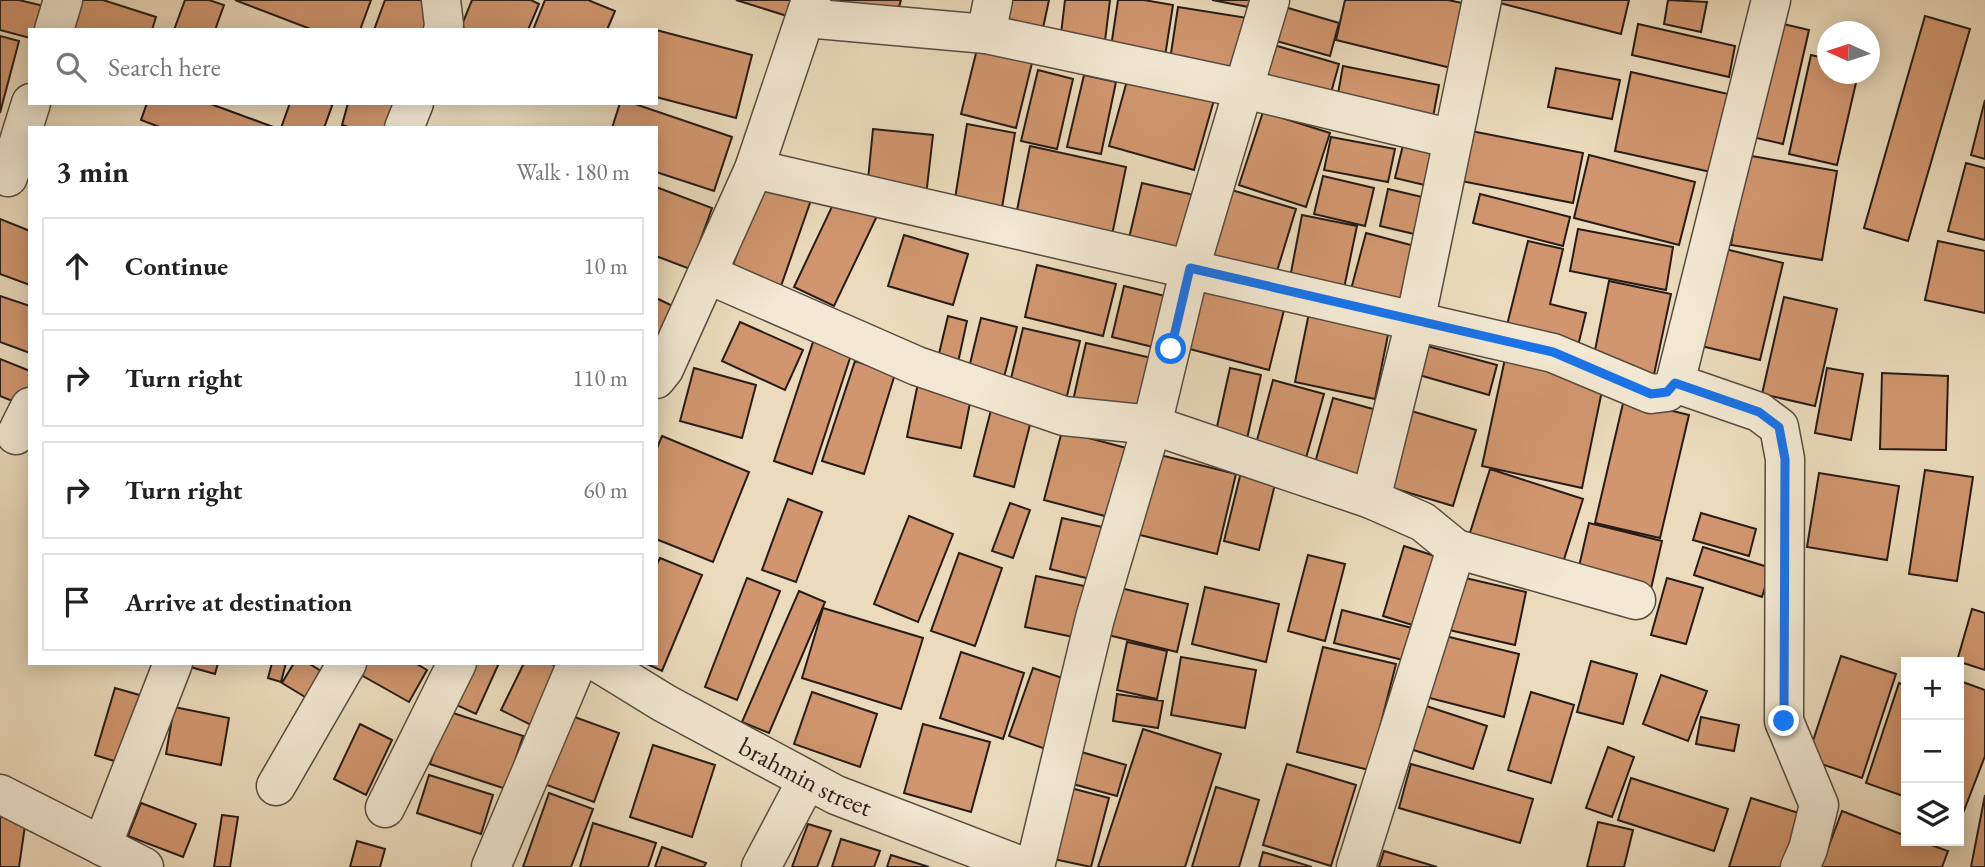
<!DOCTYPE html>
<meta charset="utf-8">
<style>
:root{--surface:#fff;--page:#f6f6f6;--text:#222;--muted:#767676;--line:#e0e0e0}
body{margin:0;font-family:"EB Garamond",serif;background:var(--page);color:var(--text)}
.controls{position:absolute;right:21px;bottom:21px;display:grid;overflow:hidden;border-radius:0px;box-shadow:0 4px 18px #0003}
.controls button{width:63px;height:63px;display:grid;place-items:center;padding:0;border:0;border-bottom:2px solid var(--line);background:var(--surface);color:var(--text);font:35px sans-serif}
.compass{position:absolute;left:1817px;top:21px;width:63px;height:63px;border-radius:50%;background:var(--surface);box-shadow:0 4px 18px #0003;rotate:273deg}
.stop{position:absolute;width:21px;height:21px;margin:-16px;border:5px solid #1a73e8;border-radius:50%;background:#fff}
.stop.end{background:#1a73e8;border-color:#fff;box-shadow:0 2px 7px #0008}
.list{margin:0;padding:0;list-style:none}
h2{display:flex;justify-content:space-between;align-items:center;height:91px;margin:0;padding:0 28px;font-size:30px}
h2 small{font-size:23px;font-weight:400;color:var(--muted)}
.list li{display:grid;grid-template-columns:46px 1fr auto;gap:21px;align-items:center;box-sizing:border-box;height:98px;margin:0 14px 14px;padding:0 14px;border:2px solid var(--line);border-radius:0px}
.list b{display:block;font-size:26px;white-space:nowrap}
.list em{font-size:23px;font-style:normal;color:var(--muted)}
.icon{flex:none;width:38px;height:38px;fill:none;stroke:currentColor;stroke-width:2;stroke-linecap:round;stroke-linejoin:round}
.map{position:relative;flex:none;width:1985px;height:867px;overflow:hidden}
.search{position:absolute;background:var(--surface);box-shadow:0 4px 18px #0003;left:28px;top:28px;width:630px;height:77px;display:flex;align-items:center;gap:18px;box-sizing:border-box;padding:0 24px;border-radius:0px;color:var(--muted);font-size:26px}
.panel{position:absolute;background:var(--surface);box-shadow:0 4px 18px #0003;left:28px;top:126px;width:630px;height:539px;border-radius:0px}
.map>svg:first-child{display:block}
</style>
<div class="map">
<svg width="1985" height="867" viewBox="0 0 1985 867">
<rect width="100%" height="100%" fill="#ebdbbc"/>
<filter id="stains"><feTurbulence type="fractalNoise" baseFrequency=".00286" numOctaves="4"/><feColorMatrix values="0 0 0 0 .2 0 0 0 0 .09 0 0 0 0 .02 0 0 0 .5 -.17"/></filter>
<radialGradient id="worn" r=".72"><stop offset=".6" stop-color="#630" stop-opacity="0"/><stop offset="1" stop-color="#630" stop-opacity=".3"/></radialGradient>
<path fill="#d1966f" stroke="#271c17" stroke-width="2" d="M0,0H19L48,7L43,30H30V38L0,30Z
M76,0H103L156,17L152,30H66Z
M185,0H209L224,5L215,30H174Z
M235,0H371L360,30H313Z
M385,0H432L424,30H374Z
M472,0H531L539,4L528,30H467L461,27Z
M545,0H588L615,11L607,30H533Z
M736,0H792L787,16Z
M829,0H901L894,24L828,4Z
M998,0H1049L1043,28L994,17Z
M1065,0H1110L1103,57L1059,51Z
M1118,0H1144L1173,5L1163,69L1109,60Z
M1212,0H1266L1264,10Z
M1345,0H1448L1467,4L1451,68L1336,40Z
M1497,0H1629L1621,34L1496,2Z
M1668,0L1707,2L1701,32L1664,24Z
M1278,5L1339,23L1330,56L1269,39Z
M1178,7L1254,19L1244,85L1168,73Z
M1925,16L1970,29L1908,241L1864,228Z
M1775,22L1809,30L1783,144L1748,136Z
M1638,24L1735,46L1729,77L1632,55Z
M656,30L752,55L736,118L656,97Z
M0,36L19,41L0,113Z
M1267,43L1339,64L1324,118L1251,98Z
M977,49L1032,63L1016,128L961,114Z
M1811,55L1828,59V74H1858L1837,165L1789,154Z
M1343,66L1439,85L1429,139L1333,121Z
M1556,68L1620,80L1612,119L1548,107Z
M1038,70L1073,79L1057,149L1021,141Z
M1130,70L1216,93L1194,170L1109,146Z
M1631,72L1728,94L1711,172L1615,151Z
M1084,75L1116,82L1101,154L1067,147Z
M1985,100V159L1971,155Z
M147,103H208L276,128H162L141,120Z
M290,103H333L324,128H281Z
M348,103H405L399,128H351L342,125Z
M620,103H632L732,137L714,191L656,172V128H612Z
M1263,112L1330,133L1306,207L1239,185Z
M967,124L1015,133L1000,219L953,211Z
M873,129L933,135L926,196L867,190Z
M1461,129L1583,153L1573,203L1451,179Z
M1331,137L1395,149L1388,182L1324,170Z
M1403,145L1441,154L1433,187L1395,178Z
M1030,146L1126,167L1110,245L1014,225Z
M1589,155L1695,182L1679,245L1574,218Z
M1746,155L1837,171L1822,260L1731,245Z
M1966,163L1985,168V240L1948,231Z
M1323,176L1374,188L1365,226L1314,214Z
M762,182L811,200L781,286L732,268Z
M1142,183L1194,195L1179,263L1126,251Z
M1218,186L1296,209L1273,284L1196,261Z
M656,187L712,208L690,269L656,256Z
M1388,189L1435,200L1427,237L1380,226Z
M1480,194L1570,217L1563,246L1473,223Z
M837,196L877,216L834,306L794,287Z
M1302,215L1357,226L1343,293L1289,283Z
M0,219L30,231V285L0,274Z
M1578,229L1673,247L1666,290L1570,271Z
M1366,233L1422,248L1405,312L1349,297Z
M904,235L968,254L953,305L888,286Z
M1528,241L1563,249L1550,304L1586,313L1576,354L1504,337Z
M1938,241L1985,251V313L1925,300Z
M1725,249L1783,263L1760,360L1701,346Z
M1037,265L1116,284L1103,336L1025,317Z
M1204,276L1287,298L1269,370L1186,348Z
M1609,281L1671,294L1652,384L1592,365Z
M1124,286L1173,298L1161,349L1112,337Z
M0,296L30,306V353L0,342Z
M1784,297L1837,309L1815,406L1762,394Z
M656,298L677,308L656,354Z
M1310,308L1390,325L1375,399L1295,382Z
M948,316L967,321L957,367L937,362Z
M981,318L1017,327L1002,385L967,376Z
M740,322L803,350L785,390L722,361Z
M1023,328L1080,341L1066,400L1009,387Z
M814,339L852,352L812,474L774,461Z
M1086,343L1156,359L1142,420L1072,405Z
M1427,346L1497,365L1489,395L1419,375Z
M1506,354L1604,381L1582,488L1482,466Z
M0,359L30,371V385L22,405L0,396Z
M855,361L895,374L864,474L822,461Z
M694,368L756,385L742,438L680,421Z
M1230,368L1261,375L1247,439L1216,431Z
M1827,368L1863,374L1851,440L1815,433Z
M1882,373L1948,376L1946,450L1880,449Z
M1273,380L1324,394L1306,458L1256,444Z
M918,383L972,393L961,448L907,437Z
M1333,398L1384,412L1364,484L1313,470Z
M1624,399L1689,415L1660,538L1595,523Z
M992,406L1032,417L1014,487L974,476Z
M1408,410L1476,430L1453,506L1386,486Z
M1062,431L1134,450L1116,519L1044,500Z
M662,436L749,472L713,562L656,539V450Z
M1156,454L1236,474L1217,554L1136,534Z
M1490,469L1583,499L1561,569L1468,539Z
M1925,470L1973,477L1957,581L1909,574Z
M1241,472L1276,480L1259,550L1224,541Z
M1819,473L1899,486L1887,560L1807,547Z
M788,499L822,512L796,582L762,570Z
M1010,503L1030,510L1013,558L992,551Z
M1701,513L1756,529L1749,556L1693,540Z
M909,516L953,534L918,622L874,604Z
M1062,518L1111,529L1098,581L1050,569Z
M1589,523L1662,541L1650,593L1577,575Z
M1404,546L1441,558L1419,627L1383,616Z
M1703,547L1771,568L1762,597L1694,575Z
M959,553L1002,568L975,646L931,631Z
M1308,555L1345,564L1325,641L1288,631Z
M660,558L702,575L662,671L645,663H656V566Z
M1036,576L1094,588L1083,639L1025,627Z
M1461,577L1526,592L1515,645L1449,630Z
M747,578L780,591L737,700L705,687Z
M1667,578L1703,588L1686,644L1651,635Z
M1116,587L1188,604L1177,652L1104,634Z
M1205,587L1279,604L1266,662L1192,644Z
M799,591L825,602L769,733L742,722Z
M823,608L923,638L901,709L802,678Z
M1972,609L1985,613V670L1957,661Z
M1342,610L1416,629L1407,661L1334,643Z
M1437,634L1519,654L1504,717L1422,696Z
M1127,642L1167,651L1157,699L1117,690Z
M1323,647L1396,664L1369,770L1297,752Z
M961,652L1024,673L1003,739L940,718Z
M1841,656L1896,674L1862,778L1807,759Z
M1181,657L1256,670L1245,728L1171,715Z
M1591,661L1637,674L1623,724L1577,712Z
M188,663H218L215,674L187,666Z
M272,663H286L281,682L268,678Z
M294,663H308L326,674L310,700L282,683Z
M359,663H415L427,670L409,702L354,671Z
M465,663H499L476,714L448,701Z
M524,663H550L565,671L537,728L501,710Z
M1033,668L1077,683L1054,752L1009,736Z
M1661,675L1707,691L1688,741L1643,724Z
M1960,681L1985,690V756L1960,821Z
M1899,683L1906,686V785L1903,796L1866,783Z
M115,688L150,698L130,766L95,755Z
M812,692L877,714L860,767L794,744Z
M1531,692L1574,705L1551,783L1508,770Z
M1117,694L1163,701L1158,728L1113,721Z
M1417,703L1487,726L1473,769L1404,747Z
M174,707L229,718L221,765L166,754Z
M447,711L523,736L506,789L430,764Z
M569,715L619,733L594,802L544,784Z
M1701,717L1739,725L1734,751L1696,744Z
M360,724L392,740L366,795L334,779Z
M923,724L990,742L971,812L904,793Z
M1143,729L1221,754L1185,867H1098Z
M653,745L715,765L692,837L630,817Z
M1608,747L1634,757L1612,817L1586,808Z
M1078,751L1126,765L1117,796L1069,783Z
M1287,764L1356,785L1331,866L1263,845Z
M1411,764L1533,799L1520,843L1399,808Z
M429,775L493,795L481,834L417,813Z
M1631,778L1728,809L1714,851L1618,820Z
M1063,786L1109,798L1091,867L1044,857Z
M1216,787L1259,800L1239,867H1192Z
M549,793L593,809L571,867H523Z
M1985,795V867H1971Z
M1751,798L1805,815L1788,867H1729Z
M141,803L196,824L183,857L128,836Z
M0,809L27,812L19,867H0Z
M1842,811L1906,836V841H1920L1948,851L1942,867H1821Z
M222,815L238,817L230,867H214Z
M1598,822L1633,830L1624,867H1587Z
M593,823L656,843L648,867H580Z
M808,824L831,831L817,867H792Z
M841,839L880,851L874,867H832Z
M357,841L385,849L380,867H350Z
M662,847L706,863L704,867H655Z
M1384,851L1437,867H1379Z
M1263,852L1312,867H1259Z
M891,855L929,867H887Z"/>
<g fill="none" stroke-linecap="round" stroke-linejoin="round">
<g stroke="#584c40" stroke-width="41">
<g id="street">
<path d="M441,0L444,25L443,30"/>
<path d="M806,18L986,34L1244,89L1453,139"/>
<path d="M54,30L63,0"/>
<path d="M986,34L993,0"/>
<path d="M404,128L414,103"/>
<path d="M754,169L1553,353L1651,394L1667,392L1675,383L1771,0"/>
<path d="M8,177L31,103"/>
<path d="M707,274L917,366L1064,416L1152,425L1371,499L1423,522L1456,549L1636,600"/>
<path d="M656,379L664,369L754,169L811,0"/>
<path d="M1675,383L1759,412L1779,427L1785,459L1784,721L1819,805L1808,849L1800,867"/>
<path d="M16,435L30,407"/>
<path d="M1371,499L1415,322L1482,0"/>
<path id="s1" d="M599,663L664,703L836,795L1024,867"/>
<path d="M276,786L347,663"/>
<path d="M0,794L144,867"/>
<path d="M385,808L457,663"/>
<path d="M102,846L173,663"/>
<path d="M491,867L577,663"/>
<path d="M761,867L807,780"/>
<path d="M1035,867L1095,618L1152,425L1190,268L1270,0"/>
<path d="M1356,867L1456,549"/>
</g>
</g>
<use href="#street" stroke="#f2e8d3" stroke-width="38"/>
</g>
<g fill="none" stroke-linecap="round" stroke-linejoin="round">
<path stroke="#1a73e8" stroke-width="9" d="M1171,349L1190,268L1553,352L1651,394L1667,392L1675,383L1759,412L1779,427L1785,459L1784,721"/>
</g>
<g text-anchor="middle" stroke-width="5" stroke-linejoin="round" paint-order="stroke">
<g font-size="26" fill="#271c17" stroke="#f2e8d3">
<text dy="9" stroke="none"><textPath href="#s1" startOffset="236">brahmin street</textPath></text>
</g>
</g>
<rect width="100%" height="100%" filter="url(#stains)"/>
<rect width="100%" height="100%" fill="url(#worn)"/>
</svg>
<div class="controls">
<button>+</button>
<button>−</button>
<button><svg class="icon" aria-label="layers" viewBox="0 0 24 24"><path d="M12 4l9 5-9 5-9-5zM3 14l9 5 9-5"/></svg></button>
</div>
<svg class="compass" viewBox="-18 -18 36 36"><path d="M0-13l5 13h-10z" fill="#e53935"/><path d="M0 13l5-13h-10z" fill="#767676"/></svg>
<div class="stop" style="left:1171px;top:349px"></div>
<div class="stop end" style="left:1784px;top:721px"></div>
<div class="search"><svg class="icon" aria-label="search" viewBox="0 0 24 24"><circle cx="10" cy="10" r="6"/><path d="M15 15l6 6"/></svg>Search here</div>
<section class="panel">
<h2>3 min<small>Walk · 180 m</small></h2>
<ul class="list">
<li><svg class="icon" aria-label="ahead" viewBox="0 0 24 24"><path d="M12 20V5M6 11l6-6 6 6"/></svg><div><b>Continue</b></div><em>10 m</em></li>
<li><svg class="icon" aria-label="right" viewBox="0 0 24 24"><path d="M7 20v-9h11M14 6l5 5-5 5"/></svg><div><b>Turn right</b></div><em>110 m</em></li>
<li><svg class="icon" aria-label="right" viewBox="0 0 24 24"><path d="M7 20v-9h11M14 6l5 5-5 5"/></svg><div><b>Turn right</b></div><em>60 m</em></li>
<li><svg class="icon" aria-label="arrive" viewBox="0 0 24 24"><path d="M6 21V4h12l-3 4 3 4H6"/></svg><div><b>Arrive at destination</b></div></li>
</ul>
</section>
</div>
